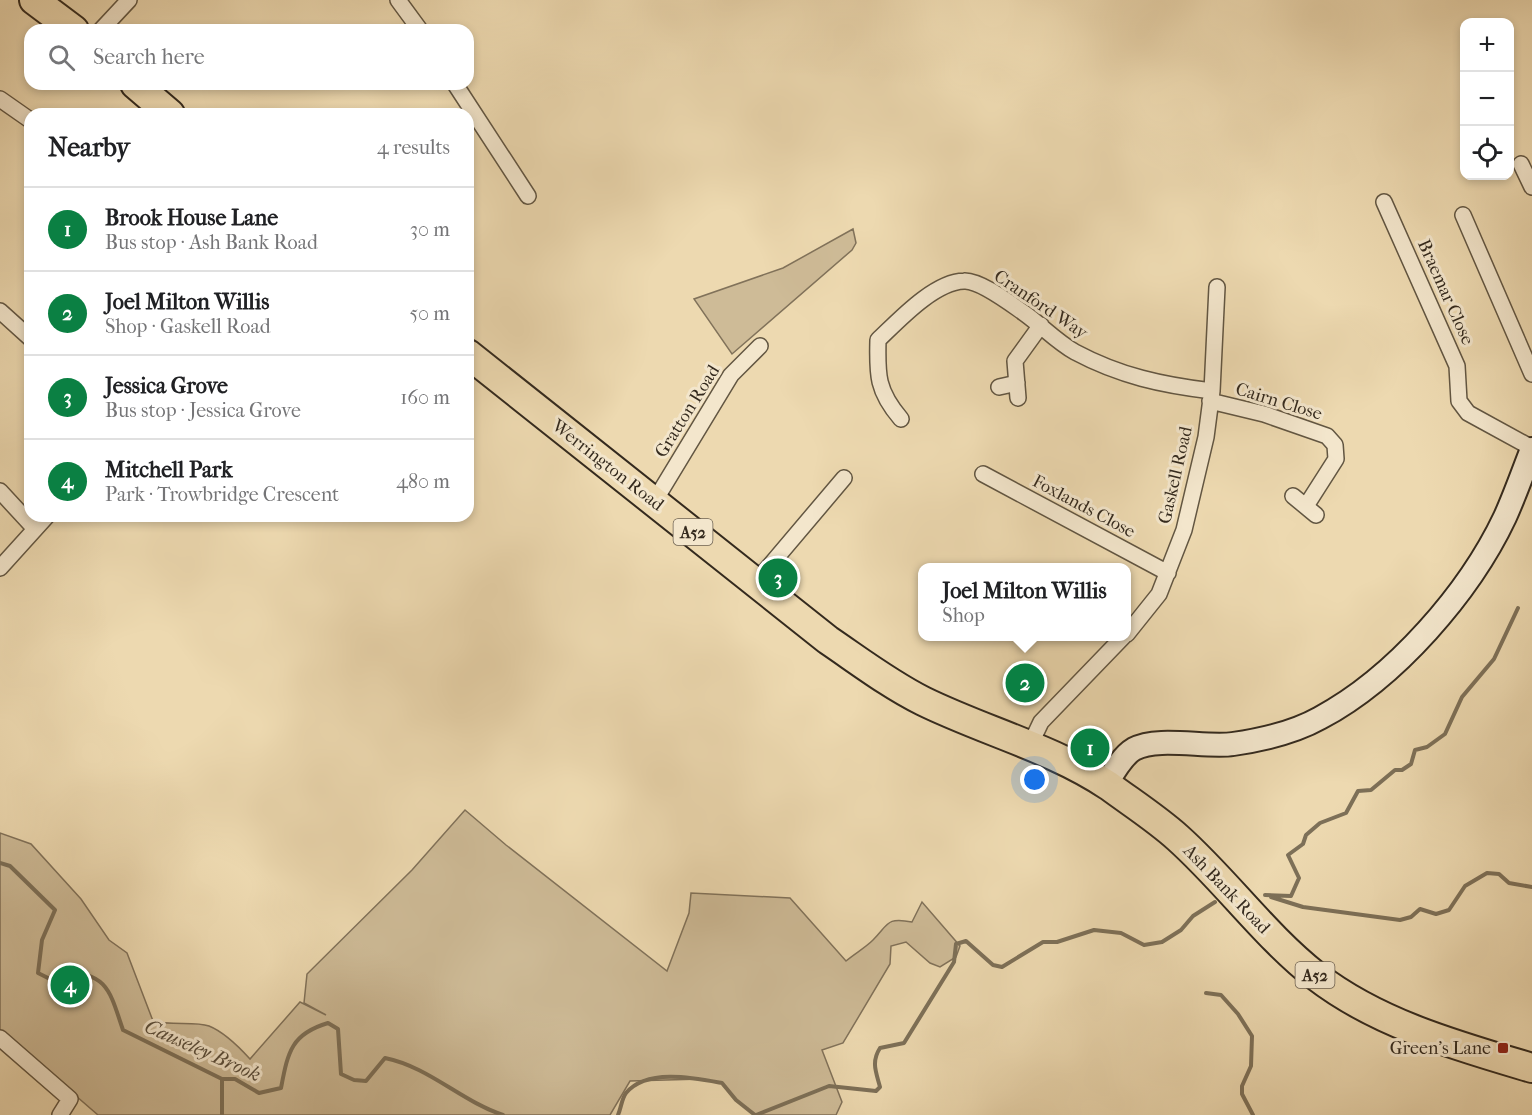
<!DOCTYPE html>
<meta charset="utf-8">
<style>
:root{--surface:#fff;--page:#f6f6f6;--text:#202124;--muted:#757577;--line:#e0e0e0;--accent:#0b8043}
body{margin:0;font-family:"IM FELL French Canon",serif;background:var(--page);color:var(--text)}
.controls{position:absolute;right:18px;top:18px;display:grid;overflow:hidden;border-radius:12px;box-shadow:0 3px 9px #0003}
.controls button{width:54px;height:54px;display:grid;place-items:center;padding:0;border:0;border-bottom:2px solid var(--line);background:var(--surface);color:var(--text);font:30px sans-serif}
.you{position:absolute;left:1035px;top:780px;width:21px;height:21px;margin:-15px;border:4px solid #fff;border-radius:50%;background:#1a73e8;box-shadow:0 0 0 9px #1a73e833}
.badge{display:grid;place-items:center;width:39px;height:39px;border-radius:50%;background:var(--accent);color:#fff;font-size:20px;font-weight:700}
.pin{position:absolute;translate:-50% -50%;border:3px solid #fff;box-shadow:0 2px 6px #0006}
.popup{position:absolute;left:918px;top:563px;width:213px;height:78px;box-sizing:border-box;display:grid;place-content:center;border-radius:12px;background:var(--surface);filter:drop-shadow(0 2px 4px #0005);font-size:20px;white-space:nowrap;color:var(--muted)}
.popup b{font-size:22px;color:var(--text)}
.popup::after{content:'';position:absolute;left:50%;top:100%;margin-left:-12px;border:12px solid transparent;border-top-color:var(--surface)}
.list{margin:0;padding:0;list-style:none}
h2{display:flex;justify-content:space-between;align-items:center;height:78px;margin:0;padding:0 24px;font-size:26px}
h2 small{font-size:20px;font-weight:400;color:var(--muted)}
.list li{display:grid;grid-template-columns:39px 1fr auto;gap:18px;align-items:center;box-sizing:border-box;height:84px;padding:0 24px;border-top:2px solid var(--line)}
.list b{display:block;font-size:22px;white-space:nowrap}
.list p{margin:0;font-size:20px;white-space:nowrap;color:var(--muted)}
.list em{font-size:20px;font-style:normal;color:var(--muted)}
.icon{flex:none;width:33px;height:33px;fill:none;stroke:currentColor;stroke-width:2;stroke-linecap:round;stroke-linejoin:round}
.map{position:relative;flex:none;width:1532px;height:1115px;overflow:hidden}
.search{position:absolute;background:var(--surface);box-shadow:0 3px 9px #0003;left:24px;top:24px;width:450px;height:66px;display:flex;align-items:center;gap:15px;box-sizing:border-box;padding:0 21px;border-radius:18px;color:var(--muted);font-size:22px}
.panel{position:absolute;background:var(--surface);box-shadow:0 3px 9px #0003;left:24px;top:108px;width:450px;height:414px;border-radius:18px}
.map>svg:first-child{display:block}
</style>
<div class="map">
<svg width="1532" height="1115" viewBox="0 0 1532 1115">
<rect width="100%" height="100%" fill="#edd9b0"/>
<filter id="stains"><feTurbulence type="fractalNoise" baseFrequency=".00333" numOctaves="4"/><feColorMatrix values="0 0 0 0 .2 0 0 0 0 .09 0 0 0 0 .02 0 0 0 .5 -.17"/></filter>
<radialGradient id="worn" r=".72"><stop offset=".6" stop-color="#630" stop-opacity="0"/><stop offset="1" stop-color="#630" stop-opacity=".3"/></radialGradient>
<path fill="#cebb97" stroke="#81725a" stroke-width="1.5" d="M853,229L856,243L852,250L732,354L694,299L783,268Z
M465,810L506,845L667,971L689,913L691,893L790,898L846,961C854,954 865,948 873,940C889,924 886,917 912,922L922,902L960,946L956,957L940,967L930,963L906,942L891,946L890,964L843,1043L822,1050L842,1102L836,1115H755L736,1100L722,1083L702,1079L630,1081L610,1115H98L0,1030V833L31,844L81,899L109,940L127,953L153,1021C171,1026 195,1021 209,1026C224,1032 240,1048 250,1059L300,1002L326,1015L304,1003L307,974L412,870Z"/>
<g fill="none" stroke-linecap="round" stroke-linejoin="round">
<path stroke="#7d7058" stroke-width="4" d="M0,863L10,866L55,910L42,940L38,973L58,983L62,972C108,972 110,992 123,1030L222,1079H235L259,1093L281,1088C288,1052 291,1034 328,1023L338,1029L341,1074L354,1080L366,1081L385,1058C429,1067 461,1101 503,1115
M1265,895L1291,896L1299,878L1288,855L1303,844L1306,835L1320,823L1346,813L1358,791L1371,790L1395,770H1402L1411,764L1415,750L1427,747L1445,734L1462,697L1494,659L1518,608
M1271,897L1303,907L1400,920L1411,917L1420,909L1436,914L1449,910L1465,886L1487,873L1499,874L1509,883L1532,887
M1206,993L1221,995L1238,1014L1252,1036L1251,1066L1242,1086V1094L1253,1115
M222,1079V1115
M618,1115C621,1108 622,1098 626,1093C647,1068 695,1078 722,1083L736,1100L755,1115
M756,1115L829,1086L876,1091L880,1087C876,1072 871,1062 880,1048L904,1043L954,962L956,944L966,941L993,965L1002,967L1043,942H1057L1094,930L1121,933L1144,945L1162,942L1181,930L1193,916L1215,902"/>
<g stroke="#625642" stroke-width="18">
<path id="street" d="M398,0L420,30
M101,30L129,0
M455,84L528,196
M0,99L30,120
M1521,164L1532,187
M1384,202L1457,366L1459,401L1468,413L1532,448
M1463,215L1532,374
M0,311L30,338
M999,387L1017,383
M1018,398L1015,361L1041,325
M1210,401L1264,414L1327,436L1335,445L1336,459L1306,506
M901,419C877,391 877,375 878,340C899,320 934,282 964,281C980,280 1011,304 1024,313C1041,325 1057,342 1075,352C1120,376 1162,385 1212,391
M983,474L1168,573
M0,491L35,529
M1293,496L1316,515
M654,502L731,375L760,346
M0,568L47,516
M756,582L844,478
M1127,634L1159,594L1184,530L1206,437L1212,391L1217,287
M1030,745L1041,722L1124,636
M0,1038L70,1099L60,1115"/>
</g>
<g stroke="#342a1e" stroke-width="26">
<path id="secondary" d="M1106,785C1113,773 1122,756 1134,749C1158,736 1206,748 1233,744C1261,740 1295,732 1320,718C1395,678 1469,593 1505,517C1515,495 1523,472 1532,449"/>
</g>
<g stroke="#342a1e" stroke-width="32">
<path id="highway" d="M34,0L74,30
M135,84L170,114
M468,354L828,640C859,661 889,684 923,701C984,731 1052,748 1109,786C1132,803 1157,819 1178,838C1226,881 1265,936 1316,976C1378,1024 1458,1046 1532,1068"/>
</g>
<use href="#street" stroke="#f3e6cc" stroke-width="15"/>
<use href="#secondary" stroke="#f3e6cc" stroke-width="22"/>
<use href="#highway" stroke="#edd9b0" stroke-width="28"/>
</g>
<rect fill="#8f2418" stroke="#f3e6cc" stroke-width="2" x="1497" y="1042" width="12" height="12" rx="3"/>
<g text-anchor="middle" stroke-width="6" stroke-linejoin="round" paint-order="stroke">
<g fill="#f3e6cc" stroke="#6d6252" stroke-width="1.5">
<rect x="673.5" y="519" width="39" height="26" rx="4.5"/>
<rect x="1295.5" y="962" width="39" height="26" rx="4.5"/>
</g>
<g font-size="16" font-weight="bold" fill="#342a1e">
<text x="693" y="538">A52</text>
<text x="1315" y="981">A52</text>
</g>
<g font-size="18" fill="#342a1e" stroke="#f3e6cc">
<text transform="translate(1446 292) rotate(66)" y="6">Braemar Close</text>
<text transform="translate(1041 304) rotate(34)" y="6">Cranford Way</text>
<text transform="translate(1279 401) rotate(17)" y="6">Cairn Close</text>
<text transform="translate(687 411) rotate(-58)" y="6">Gratton Road</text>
<text transform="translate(608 465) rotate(38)" y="6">Werrington Road</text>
<text transform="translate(1175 475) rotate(-77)" y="6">Gaskell Road</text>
<text transform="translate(1084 506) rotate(28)" y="6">Foxlands Close</text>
<text transform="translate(1227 889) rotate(46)" y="6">Ash Bank Road</text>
</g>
<g font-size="18" fill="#342a1e" stroke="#f3e6cc" text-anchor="end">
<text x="1491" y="1054">Green's Lane</text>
</g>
<g font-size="20" font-style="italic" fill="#594d3b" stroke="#f3e6cc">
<text transform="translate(203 1050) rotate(24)" y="7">Causeley Brook</text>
</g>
</g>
<rect width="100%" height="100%" filter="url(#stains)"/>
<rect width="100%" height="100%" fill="url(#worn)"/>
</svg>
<div class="controls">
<button>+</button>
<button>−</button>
<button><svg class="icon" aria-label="locate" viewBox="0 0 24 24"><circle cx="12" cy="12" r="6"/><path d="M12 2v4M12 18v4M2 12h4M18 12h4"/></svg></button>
</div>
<div class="you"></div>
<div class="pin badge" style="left:1090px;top:748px">1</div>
<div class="pin badge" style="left:1025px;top:683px">2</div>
<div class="popup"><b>Joel Milton Willis</b>Shop</div>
<div class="pin badge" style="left:778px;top:578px">3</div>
<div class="pin badge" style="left:70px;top:985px">4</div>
<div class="search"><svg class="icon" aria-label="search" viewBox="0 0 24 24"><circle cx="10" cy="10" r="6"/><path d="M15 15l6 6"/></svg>Search here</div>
<section class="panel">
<h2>Nearby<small>4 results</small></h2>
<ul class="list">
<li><span class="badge">1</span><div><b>Brook House Lane</b><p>Bus stop · Ash Bank Road</p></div><em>30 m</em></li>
<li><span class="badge">2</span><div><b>Joel Milton Willis</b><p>Shop · Gaskell Road</p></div><em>50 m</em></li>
<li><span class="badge">3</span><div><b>Jessica Grove</b><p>Bus stop · Jessica Grove</p></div><em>160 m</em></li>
<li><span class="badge">4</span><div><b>Mitchell Park</b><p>Park · Trowbridge Crescent</p></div><em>480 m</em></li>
</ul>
</section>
</div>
